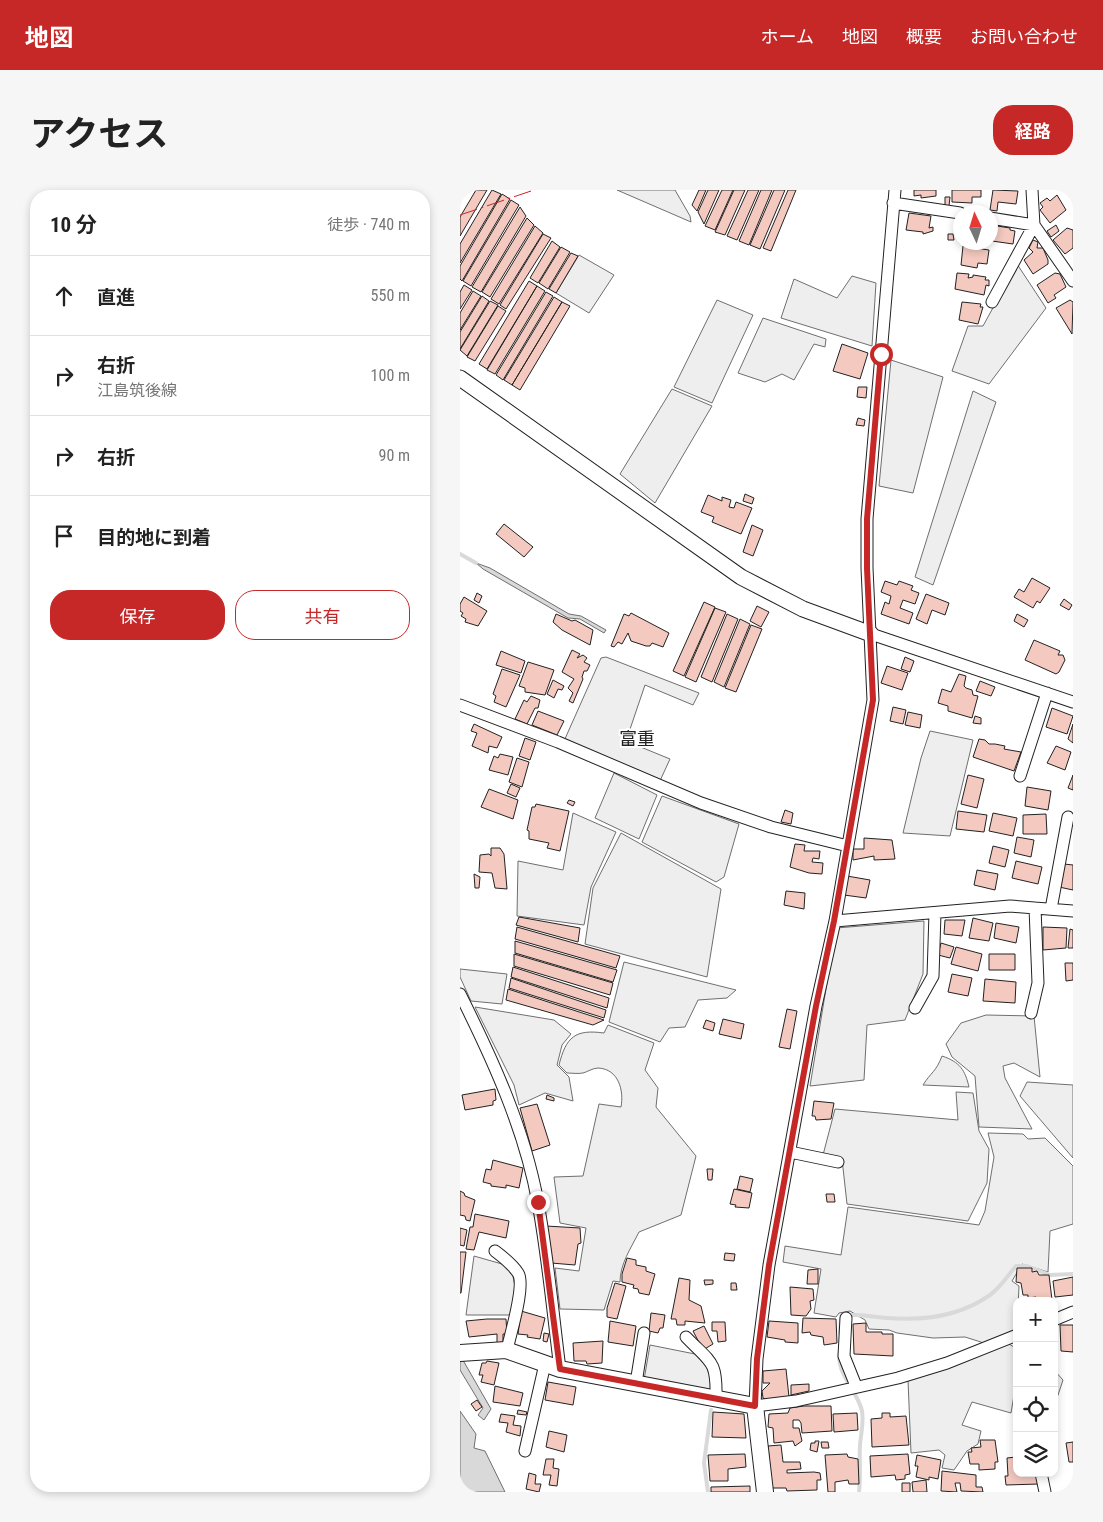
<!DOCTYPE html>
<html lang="ja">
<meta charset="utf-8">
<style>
:root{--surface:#fff;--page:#f6f6f6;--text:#222;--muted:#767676;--line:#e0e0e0;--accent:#c62828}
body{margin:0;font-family:"Roboto Condensed","Noto Sans JP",sans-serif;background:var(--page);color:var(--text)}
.controls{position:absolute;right:15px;bottom:15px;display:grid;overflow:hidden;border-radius:10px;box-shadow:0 2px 8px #0003}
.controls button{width:45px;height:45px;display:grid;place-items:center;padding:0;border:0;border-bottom:1px solid var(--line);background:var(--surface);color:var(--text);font:25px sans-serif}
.compass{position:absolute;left:493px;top:15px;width:45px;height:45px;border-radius:50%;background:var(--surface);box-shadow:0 2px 8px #0003;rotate:356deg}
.stop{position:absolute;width:15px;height:15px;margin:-11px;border:4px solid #c62828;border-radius:50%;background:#fff}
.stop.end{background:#c62828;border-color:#fff;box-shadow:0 1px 5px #0008}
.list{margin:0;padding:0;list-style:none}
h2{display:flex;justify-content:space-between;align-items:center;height:65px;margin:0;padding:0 20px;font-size:21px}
h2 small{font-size:16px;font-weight:400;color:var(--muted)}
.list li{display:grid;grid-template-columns:32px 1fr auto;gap:15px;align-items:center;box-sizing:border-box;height:80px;padding:0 20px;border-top:1px solid var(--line)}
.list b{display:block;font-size:19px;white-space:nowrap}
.list p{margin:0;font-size:16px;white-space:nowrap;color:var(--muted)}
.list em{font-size:16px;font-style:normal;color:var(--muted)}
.actions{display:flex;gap:10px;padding:15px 20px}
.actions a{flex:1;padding:11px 0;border:1px solid var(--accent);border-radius:20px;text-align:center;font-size:18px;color:var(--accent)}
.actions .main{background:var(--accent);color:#fff}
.icon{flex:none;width:28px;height:28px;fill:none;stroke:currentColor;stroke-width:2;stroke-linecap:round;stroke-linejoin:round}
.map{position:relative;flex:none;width:613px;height:1302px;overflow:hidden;border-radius:20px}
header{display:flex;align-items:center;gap:30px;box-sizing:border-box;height:70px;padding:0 25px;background:var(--accent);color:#fff}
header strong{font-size:24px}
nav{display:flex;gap:28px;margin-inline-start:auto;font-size:18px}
.intro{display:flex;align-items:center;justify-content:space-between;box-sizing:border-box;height:120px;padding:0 30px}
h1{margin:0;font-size:35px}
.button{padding:12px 22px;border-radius:20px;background:var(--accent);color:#fff;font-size:18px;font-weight:700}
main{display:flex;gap:30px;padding:0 30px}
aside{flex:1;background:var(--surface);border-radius:20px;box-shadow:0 2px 8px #0003}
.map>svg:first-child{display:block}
</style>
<header>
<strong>地図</strong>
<nav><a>ホーム</a><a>地図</a><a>概要</a><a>お問い合わせ</a></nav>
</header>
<div class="intro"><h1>アクセス</h1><a class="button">経路</a></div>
<main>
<aside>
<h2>10 分<small>徒歩 · 740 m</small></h2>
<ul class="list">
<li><svg class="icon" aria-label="ahead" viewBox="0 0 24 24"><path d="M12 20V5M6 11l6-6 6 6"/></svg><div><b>直進</b></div><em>550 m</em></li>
<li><svg class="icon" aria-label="right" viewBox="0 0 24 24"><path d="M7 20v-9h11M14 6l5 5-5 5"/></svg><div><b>右折</b><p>江島筑後線</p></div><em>100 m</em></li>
<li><svg class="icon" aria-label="right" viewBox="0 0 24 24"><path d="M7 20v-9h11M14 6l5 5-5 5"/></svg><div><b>右折</b></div><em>90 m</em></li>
<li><svg class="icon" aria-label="arrive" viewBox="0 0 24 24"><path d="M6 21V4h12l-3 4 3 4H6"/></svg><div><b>目的地に到着</b></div></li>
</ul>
<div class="actions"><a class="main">保存</a><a>共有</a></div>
</aside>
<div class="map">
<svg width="613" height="1302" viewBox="0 0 613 1302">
<rect width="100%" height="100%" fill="#fff"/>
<path fill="#eee" stroke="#6f6f6f" d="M157,0H215L230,26L231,32Z
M119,65L154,85L129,123L96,103Z
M557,74L586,118L529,194L492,181L508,136H523Z
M392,86L416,93L412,156L321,128L334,89L377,108Z
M257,110L293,125L252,213L214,197Z
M303,128L366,149L365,157L354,154L334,190L322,184L305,192L278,183Z
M431,170L483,187L453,303L419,296Z
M212,199L252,216L195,313L160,284Z
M513,201L536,212L473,395L455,387Z
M146,467L239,503L233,515L185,495L166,551L210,569L199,593L104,551L141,468Z
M470,541L513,550L490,646L443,643L461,568Z
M154,583L197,605L179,649L135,628Z
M202,606L279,634L264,687L256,692L182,652Z
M113,623L156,642L131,697L124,735L57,726L58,671L103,680Z
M161,643L261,699L247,787L125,754L133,698Z
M464,731L463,784L445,830L407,835L404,890L350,896L376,738Z
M164,772L276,800L267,808L238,810L225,837L209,838L200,852L149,832Z
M0,779L47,784L42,814L11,811L0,787Z
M15,817L94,830L111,844L102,855L97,875L109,887L113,911L85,903L59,915L54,895Z
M526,825L574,826L580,887L554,873L543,876L545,888L572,939L519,937L515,886L492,867L486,854L501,833Z
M148,835L194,853L185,880L198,898L196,917L236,966L221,1025L179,1042C171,1058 160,1074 160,1092L153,1091L144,1120L100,1119L95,1078L119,1081L126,1038L100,1033L94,987L123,986L139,914L161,917C164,901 159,879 138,878C133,878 127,882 123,883C118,884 112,883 107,883L99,875C106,847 115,839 144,843Z
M482,866C500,872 505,880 509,897L463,895C471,882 476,882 482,866Z
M567,892L613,895V968L560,906Z
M496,902L513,903L519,941L529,959L527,993L508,1031L387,1014L382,969L363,965L375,919L498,930Z
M528,943L563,944L568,949L585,948L613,976V1034L590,1041L588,1082L562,1074L552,1091L559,1096L557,1140L524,1153L505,1147L473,1148L437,1143L429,1140L409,1139L405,1130L390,1121L379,1123L376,1127L354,1123L361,1079L323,1072L325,1056L381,1065L388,1017L519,1035L525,1021L534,967Z
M14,1066L42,1074L52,1081L56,1102L51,1125H6Z
M549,1154L557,1159V1187L551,1223L512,1212L502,1235L521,1241L518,1254L507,1261L494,1280L482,1278L485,1265L479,1260L451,1263L448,1190L486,1179Z
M190,1155L235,1164L253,1184V1203L184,1190Z
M594,1180L603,1190L597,1208L594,1207Z"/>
<path fill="#d9d9d9" stroke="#6f6f6f" d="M16,373L30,378L109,424L121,426L146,440L144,443L120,429L108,428L23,379Z
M0,1165L31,1219L24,1230L18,1225L23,1218L0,1180Z
M0,1221L16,1244L14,1258L25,1261L45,1302H3L0,1296Z"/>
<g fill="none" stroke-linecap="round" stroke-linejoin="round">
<path stroke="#d9d9d9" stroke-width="4" d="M0,364L16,373
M380,1143L381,1126C396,1123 411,1127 427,1128C463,1131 499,1127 530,1105C540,1098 548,1085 556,1076H567L590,1085L613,1084
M380,1160C374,1182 398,1201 402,1221C404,1233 401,1243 400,1255C399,1271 401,1287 399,1302
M248,1302L244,1273L251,1220"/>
</g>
<path fill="#f3c9c0" stroke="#222" d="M16,0H27L0,46V27Z
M32,0L41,4L0,73V54Z
M239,0H246L237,21L232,15Z
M248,0H259L244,34L238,22Z
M262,0H273L255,40L245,36Z
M274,0H285L265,45L255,42Z
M288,0H299L277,50L267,46Z
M301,0H312L289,55L279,51Z
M314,0H325L300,59L290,55Z
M328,0H336L311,61L303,58Z
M454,0H476V6L461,8V5L454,6Z
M492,0H521V7H512V13L492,12Z
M533,0L558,1L556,14L538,12L537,21L530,20Z
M42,4L50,9L2,91L0,89V76Z
M597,5L606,20L590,33L580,20L583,17L580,13L587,8L590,11Z
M485,7H490L489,16H485Z
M51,10L59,15L11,96L3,91Z
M60,17L66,26L21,102L12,97Z
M449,23L471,26L469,38L473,37V41L463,44V42L446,40Z
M67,28L74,35L30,107L22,102Z
M499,30L500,47H498L497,40Z
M596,35L599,41L591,47L587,41Z
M75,36L83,43L39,114L31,109Z
M537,36L550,38V40L555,41L553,54L532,51L533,39L537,38Z
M607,38L613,40V58L605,64L593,50Z
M83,44L91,48L46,119L40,115Z
M488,44H493L494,50H488Z
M573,50L578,52L577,58H583L588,70V74L573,84L564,70L573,62L569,58Z
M92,51L100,57L78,93L70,88Z
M503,56L529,60L527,74L518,73L517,78L501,75Z
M101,57L110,62L88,99L79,93Z
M111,63L118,66L96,103L89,99Z
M497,83L509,84L508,88L513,87V85L526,87L525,90H529V96L526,95L524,105L495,99Z
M595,83L600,84L606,97L594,105L596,108L588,113L577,95Z
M69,91L77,96L27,179L19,174Z
M4,95L12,100L0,119V102Z
M77,96L85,101L35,184L27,180Z
M13,101L21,106L0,140V123Z
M86,102L93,106L43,190L36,185Z
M22,106L29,111L0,159V142Z
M94,107L102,112L52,195L44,190Z
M610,110L613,112L612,144L596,118Z
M30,111L38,115L7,166L0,160Z
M102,112L110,116L60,200L52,195Z
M502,112L521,114L520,117H523L518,134L499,130Z
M38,116L46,121L15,171L7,167Z
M382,154L408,163L400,189L373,181Z
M398,197H407L406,208L397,207Z
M398,228L405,230L404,236L396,235Z
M285,304L294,308L292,314L283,311Z
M248,305L262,311V307L271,310L269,317L274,318L276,312L292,318L281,344L252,332L254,327L241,322Z
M44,334L73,357L64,367L36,344Z
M292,335L303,340L293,366L283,362Z
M572,388L590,398L580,413L577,411L573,418L554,407L559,399L564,402Z
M425,391L437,395L439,391L453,396L451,400L459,403L455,414L443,410L440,418L453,423L449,434L421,424L425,412L429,414L431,406L421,402Z
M17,403L22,406L19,413L14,410Z
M466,404L489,413L485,425L472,420L467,434L456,429Z
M4,407L27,421L18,436L5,432L6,429L1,426L3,423L0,421V414Z
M604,409L612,415L609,420L600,415Z
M244,412L255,417L224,486L213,481Z
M297,416L309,422L301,437L290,431Z
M255,418L266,422L236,492L225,487Z
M171,423L209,443L203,457L192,453L190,456H186L171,451L168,443L162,454L158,452L154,457L151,456L164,424L169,426Z
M96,424L112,431L115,430L133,440L130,455L102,440L93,432Z
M267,424L278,429L252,492L241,487Z
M557,424L568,430L564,437L554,431Z
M280,429L290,434L264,497L254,492Z
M291,435L302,439L276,502L265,498Z
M574,450L600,461L598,465H603L605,470L599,482L596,484L565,470Z
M112,460L120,464L117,468L123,465L127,468L124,472L130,475L127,481H124L122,487L123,489L113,513L109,511L113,503L108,498L114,489L102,482Z
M41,461L65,471L61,483L36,475Z
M445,467L454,471L450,482L441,479Z
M68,472L94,480L85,505L65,502V498L59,496Z
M427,476L448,483L442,500L421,493Z
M42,479L60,485L46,517L34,512L36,506L33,504Z
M499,484L506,486L504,496L506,498L512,500L513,505L518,506L512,528L488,521V516L478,513L482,499L491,502Z
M93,490L104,496L102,500L98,499L94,508L87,504Z
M520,491L535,497L531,506L516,501Z
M71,506L80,510L78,518H75L67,534L55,529L64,510L67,512Z
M433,517L446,520L443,534L430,531Z
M592,518L613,526L607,544L586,537Z
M78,521L104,531L97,545L72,535Z
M448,522L462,525L460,538L445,535Z
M515,526L521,528V534L513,533Z
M14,534L42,547L37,558L29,556L28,563L12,556L17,543L11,541Z
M613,534V553L608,549Z
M65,548L76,552L70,570L59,566Z
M519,549L525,550L529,554H535L545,556L544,559L561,562L554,581L513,567Z
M596,556L611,562L605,580L587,573Z
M40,564L53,567L48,585L29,580L34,566L38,568Z
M57,568L69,572L62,597L49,592Z
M508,585L524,589L517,618L501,614Z
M613,585V600L608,598Z
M51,594L60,598L56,607L47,603Z
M567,597L591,601L588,620L565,616Z
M29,599L58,610L53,629L21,617Z
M109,610L115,612L113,616L107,613Z
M76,614L109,621L100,661L87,658L89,653L69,649V641L67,640L72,617H75Z
M325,620L333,623L331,634L321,632Z
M498,621L527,625L524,642L496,639Z
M533,623L557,628L553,646L529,641Z
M586,624L587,644H563V625Z
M557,647L574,650L571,667L554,663Z
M404,648L432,650L435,669L414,670V666L393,670V659H404Z
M335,654L345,655L344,661H360L359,669L353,668L352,672L363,673L362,684L349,683L330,677Z
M533,656L549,660L545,677L529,673Z
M31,658H40L44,664L47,699L35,698L32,683L19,682L20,665L29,664L31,666Z
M556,671L582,677L578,694L552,688Z
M604,674L613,675V700L599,697Z
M517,680L538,684L535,700L514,695Z
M14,684L20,687L19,698H15Z
M387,686L410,690L406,708L384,705Z
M326,701L345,703L344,719L324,715Z
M59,727L120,738L118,752L56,735Z
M513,728L533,733L529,751L509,748Z
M485,730H505L502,746L484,744Z
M536,733L559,737L556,753L534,748Z
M57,737L160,766L156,778L55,749Z
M583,737L607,738L606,758L583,760Z
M610,739L613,740V758H608Z
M55,751L157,780L153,792L55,763Z
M481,753L494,757L490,768L478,765Z
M496,757L522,764L518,781L491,774Z
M54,764L153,793L150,805L54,776Z
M529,764H555V780H529Z
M605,773H613V790L606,791Z
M53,777L149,808L147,818L51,787Z
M492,784L512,788L508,806L488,802Z
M51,788L146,820L144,828L49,798Z
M525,789L556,792L555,813L523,811Z
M48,799L144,830L133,835L46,810Z
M327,819L337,821L330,859L319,857Z
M263,829L284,834L281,849L259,844Z
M246,830L255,833L253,841L243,838Z
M35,899L36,910L33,911V915L5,920L2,905Z
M87,905L94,908V911L86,909Z
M354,911L374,913L371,929L356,930L355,926H352Z
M77,914L90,955L72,961L60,918Z
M33,970L63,978L59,998L46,995V998L31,996V994L23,992L26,979L31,980Z
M247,979H253L252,990H248Z
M280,986L293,989L290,1002L277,999Z
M274,999L292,1003L289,1018L275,1017L276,1015L270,1014Z
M0,1001L4,1003L5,1006L15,1010L10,1031L6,1030L5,1026L0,1025Z
M366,1004H374L375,1012H367Z
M15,1024L49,1031L46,1048L19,1042L14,1060L6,1059L10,1037H13Z
M86,1036L120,1038L121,1053L118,1054L115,1075L91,1073Z
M0,1038L7,1040L4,1056L0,1055Z
M0,1062H6L1,1103H0Z
M265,1063L275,1064L274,1071L264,1070Z
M167,1068L176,1070V1075L186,1077V1081L195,1084L189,1105L179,1103L178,1099L173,1098L174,1095L162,1092V1084Z
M557,1078H572V1082L577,1081L579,1085H589L592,1110L576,1111V1107L568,1108V1105H563L561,1093L556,1092Z
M358,1079V1094H347L348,1080Z
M613,1087V1105L595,1107L593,1091Z
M219,1088L230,1090L229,1110L241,1116L245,1133L225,1131V1135H217L216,1129H211Z
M244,1090H253V1094L245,1095Z
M155,1093L166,1096L157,1129L147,1127V1118Z
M271,1093H276L277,1100H271Z
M330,1097L353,1099L354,1110L350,1111L351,1119L346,1126L331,1125Z
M61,1121L85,1128L80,1149L67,1147L68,1145L58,1144Z
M191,1123L205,1125L203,1138H200L198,1143L189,1141Z
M343,1128L376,1129L377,1153L364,1155L363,1147L351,1145L350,1142L342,1143Z
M27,1129H46L47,1144H43V1153H37V1144L9,1147L6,1131Z
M150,1131L176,1136L173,1156L148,1152Z
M309,1131L338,1133V1153L325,1152V1150L307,1147Z
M252,1132H265L266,1151L258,1152L257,1141H252Z
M406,1133V1142H422V1144H433V1166L394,1164L393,1134Z
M600,1135H613V1162L601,1161Z
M244,1136L253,1154L243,1160L233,1141Z
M84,1143L89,1144L87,1152L83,1151Z
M143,1151L142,1173L127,1174L126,1171H114L113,1153Z
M27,1171L39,1173L34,1195L21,1192L23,1185H19L22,1173H26Z
M326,1179L329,1207L307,1210L303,1208L302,1201L310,1193H303V1181Z
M88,1192L116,1197L113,1215L85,1210Z
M349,1194V1201L331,1205V1195Z
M35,1196L63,1203L60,1216L33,1212Z
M17,1210L22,1217L16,1221L11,1214Z
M344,1216H371L372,1241L342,1243L341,1233L339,1230H333V1238H339L342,1251L335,1256L333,1251L314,1253L313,1238L308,1237L309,1224L328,1223L330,1218Z
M58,1220L67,1222L66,1225L57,1224Z
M253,1222L284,1224L286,1248L252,1247Z
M397,1223L398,1240L374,1242L373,1224Z
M422,1223H430V1227L446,1226L449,1255L412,1257L411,1229L422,1228Z
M41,1224L55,1226L53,1235L61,1236L60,1246L46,1242L48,1233L39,1232Z
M89,1241L107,1245L104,1262L86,1257Z
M520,1250H535L538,1272H535V1279L519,1280V1274H510L508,1262H512L511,1258L521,1257Z
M355,1251H359L357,1262L350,1260L351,1253H355Z
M361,1252H368L369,1258H362Z
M613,1252V1272H609L606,1253Z
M321,1255L323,1272H340L341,1279L327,1280V1283L354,1282L360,1283L361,1290H357V1300L327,1301L326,1298H312L308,1256Z
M285,1264L286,1277L268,1279V1291H250L248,1265Z
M387,1264L388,1267L398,1269L399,1294H389L388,1290L375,1292V1302H368L365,1265Z
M448,1264L450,1284L445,1285V1289L436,1290L435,1285L411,1287L410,1266Z
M457,1265L481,1270L478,1289L469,1287V1290L456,1287L458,1276H455Z
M556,1267L557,1283H577L579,1294L546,1295L545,1286H548L547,1268Z
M86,1269H94L93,1278L99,1279L97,1296L89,1295L91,1285H83Z
M482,1281L516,1285V1297H522L523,1302L501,1301L500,1293H495L497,1302L481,1301Z
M69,1283L76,1285L75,1294H81L79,1302L66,1299Z
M466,1290L467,1302H453L452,1292Z
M442,1293H450V1302H442Z
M290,1296V1302H251V1297Z"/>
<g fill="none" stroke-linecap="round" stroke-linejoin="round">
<g stroke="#222" stroke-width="13">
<path id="minor" d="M435,0L407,329V378L413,510L375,731L356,816L309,1075L297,1169L295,1216L336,1211L438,1188L487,1173L557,1145
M572,0L574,35L613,91
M433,13L500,23
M530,28L574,35L532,112
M411,444L613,512
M0,515L98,552L241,613L311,637L388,656
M560,586L587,503
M591,719L608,627
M375,731L550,716L613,721
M0,804C33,870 65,940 78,1013C88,1068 93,1124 100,1179
M455,818L473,786L475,723
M571,823L578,793L575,718
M330,962L378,972
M35,1061C43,1067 52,1074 58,1083C66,1095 50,1145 47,1160
M386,1128L384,1166L396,1196
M594,1130L613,1122
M226,1147C251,1173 257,1170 256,1208
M176,1193L184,1143
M65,1261L85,1174
M581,1283L585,1302"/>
</g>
<g stroke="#222" stroke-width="17">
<path id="tertiary" d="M0,188L281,387L343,419L411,444"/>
</g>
<g stroke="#222" stroke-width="18">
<path id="secondary" d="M0,1163L46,1160L100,1179L295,1216L305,1302"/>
</g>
<use href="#minor" stroke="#fff" stroke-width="11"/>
<use href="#tertiary" stroke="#fff" stroke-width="15"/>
<use href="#secondary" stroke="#fff" stroke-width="16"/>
<path stroke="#c62828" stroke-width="1" stroke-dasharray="18 4 2.5 4" stroke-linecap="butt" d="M0,25L74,0"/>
</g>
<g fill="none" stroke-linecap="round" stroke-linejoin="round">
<path stroke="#c62828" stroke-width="6" d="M78,1012L100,1179L295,1216L297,1169L309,1075L356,816L374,731L413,510L407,378V329L421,164"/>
</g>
<g text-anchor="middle" stroke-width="4" stroke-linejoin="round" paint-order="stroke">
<g font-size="18" fill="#222" stroke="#fff">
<text x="177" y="555">富重</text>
</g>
</g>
</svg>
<div class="controls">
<button>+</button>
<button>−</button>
<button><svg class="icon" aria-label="locate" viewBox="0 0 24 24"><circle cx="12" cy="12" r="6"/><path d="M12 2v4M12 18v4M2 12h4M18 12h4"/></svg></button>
<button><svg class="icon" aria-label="layers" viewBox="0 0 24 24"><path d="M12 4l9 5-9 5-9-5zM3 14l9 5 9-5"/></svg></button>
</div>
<svg class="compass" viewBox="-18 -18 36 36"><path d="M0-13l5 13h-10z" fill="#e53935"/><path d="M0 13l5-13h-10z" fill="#767676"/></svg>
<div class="stop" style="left:421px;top:164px"></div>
<div class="stop end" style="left:78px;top:1012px"></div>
</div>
</main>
